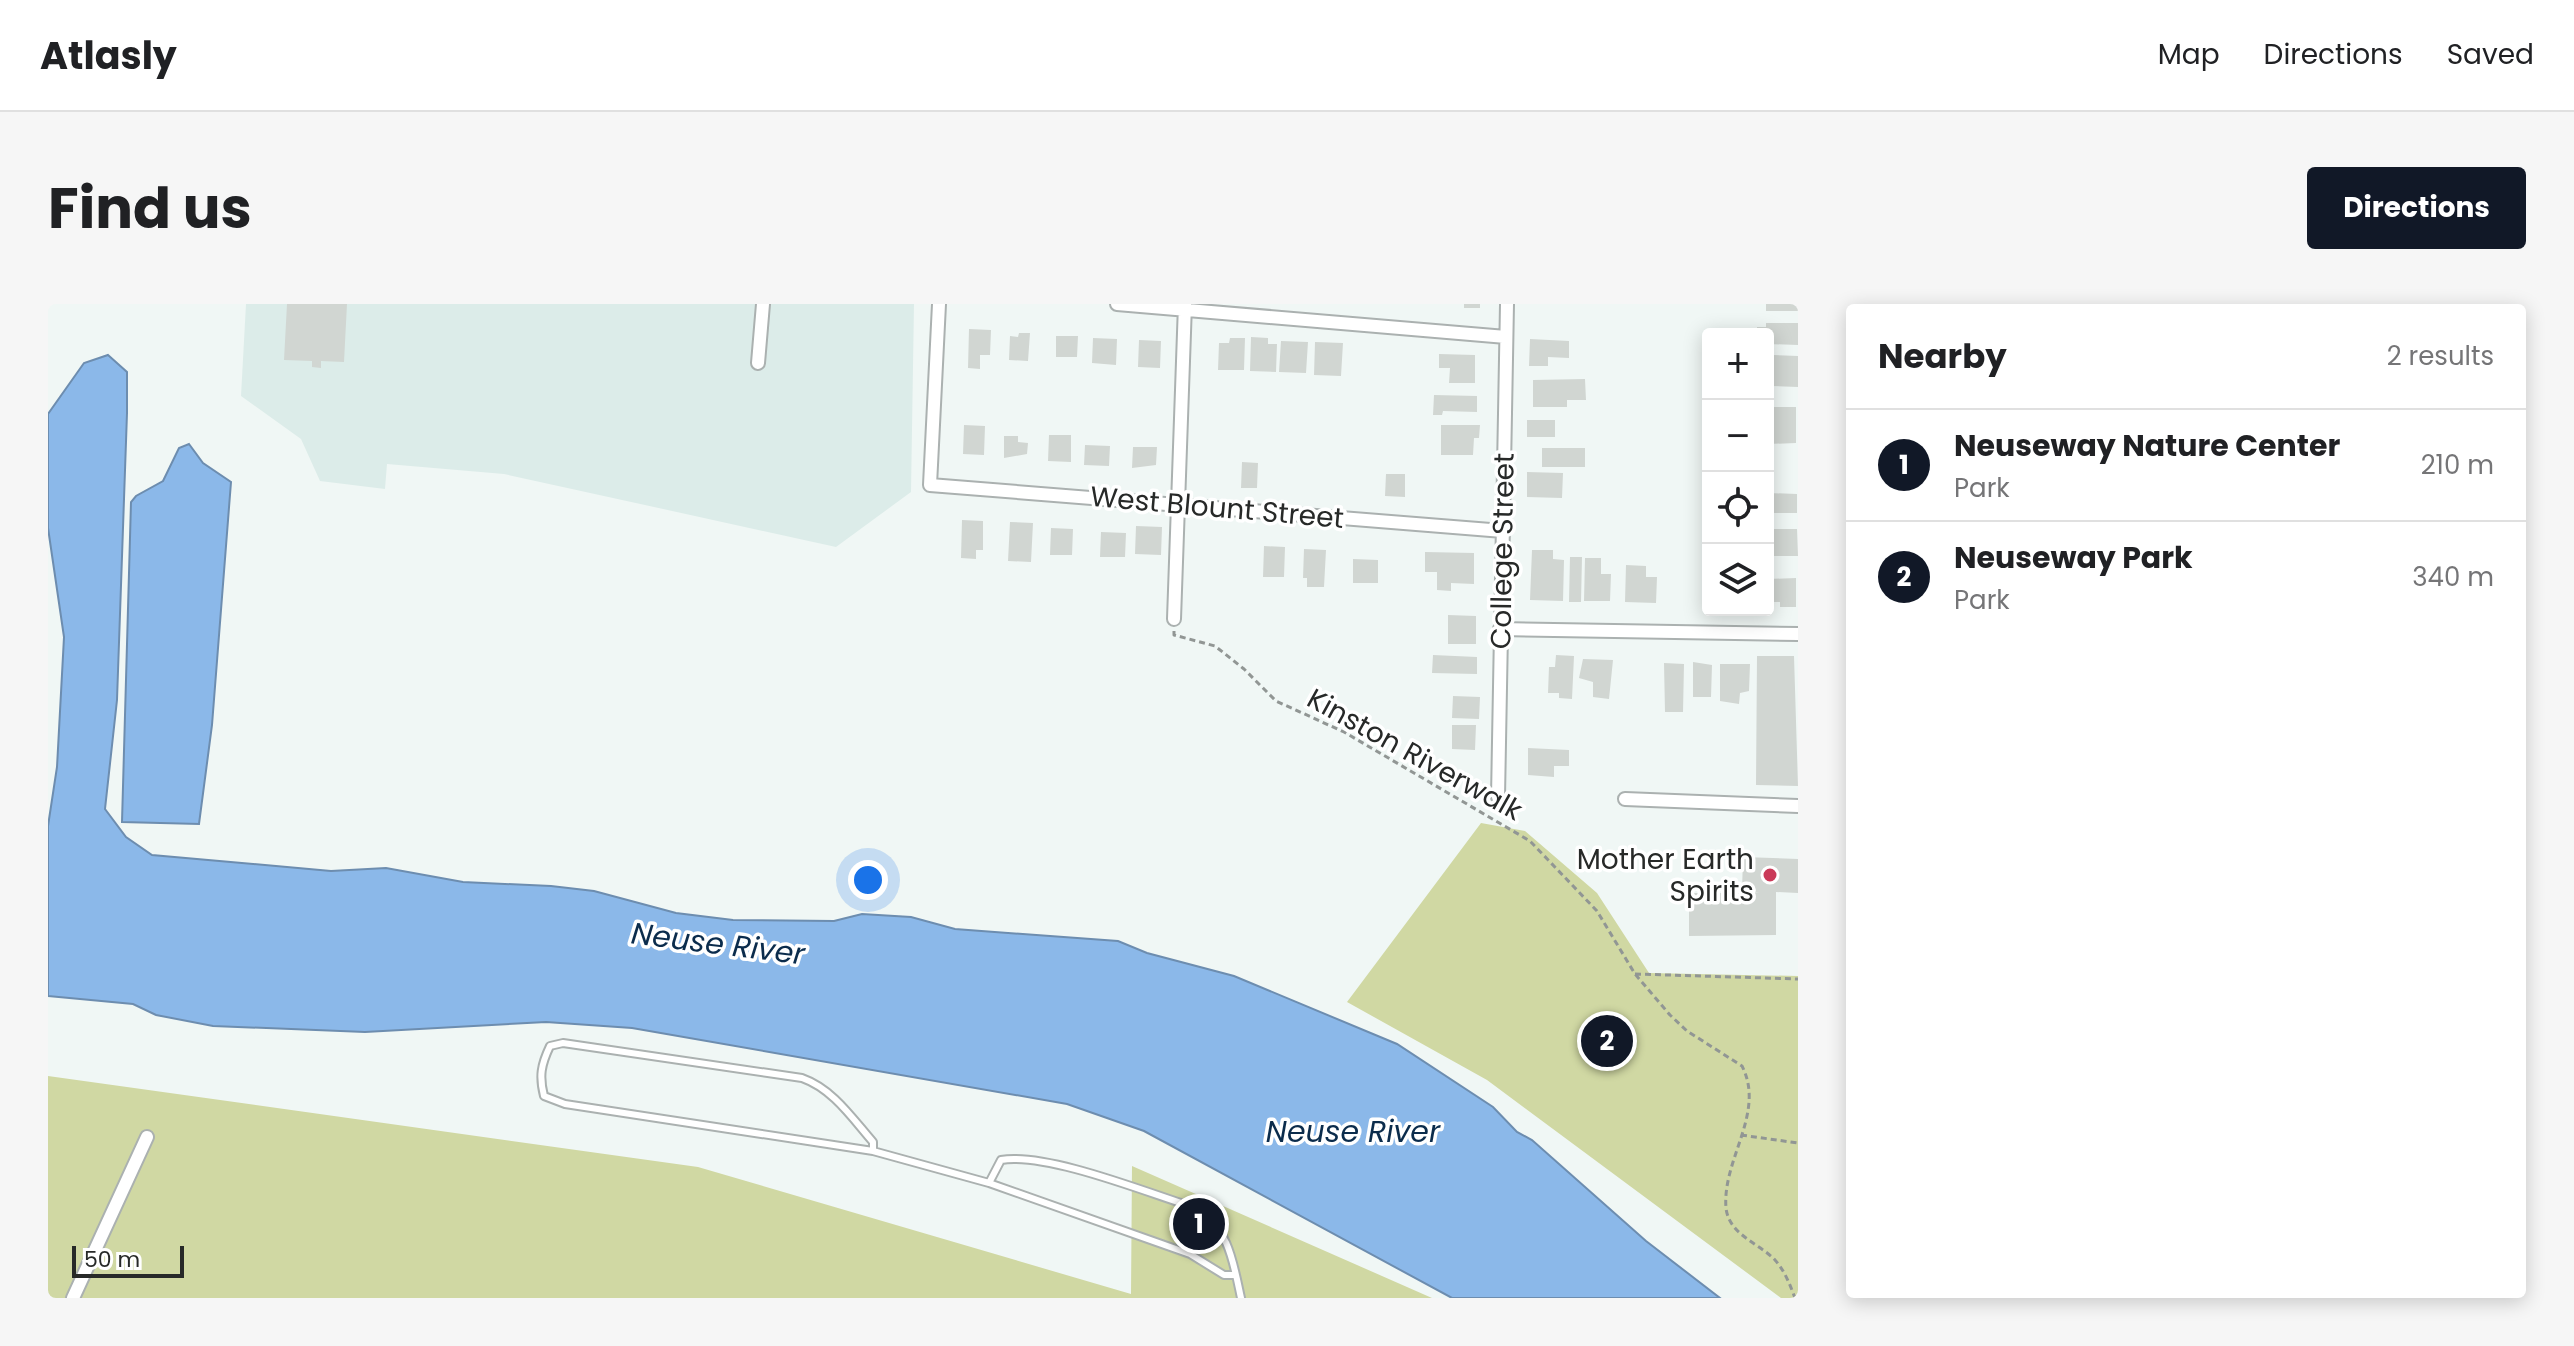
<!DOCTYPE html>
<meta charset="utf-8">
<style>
:root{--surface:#fff;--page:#f6f6f6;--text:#202124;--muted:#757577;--line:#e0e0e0;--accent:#111827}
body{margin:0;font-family:Poppins,sans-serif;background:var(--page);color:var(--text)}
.controls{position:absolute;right:24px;top:24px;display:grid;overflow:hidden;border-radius:8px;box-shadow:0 4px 20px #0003}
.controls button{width:72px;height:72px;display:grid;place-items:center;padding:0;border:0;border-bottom:2px solid var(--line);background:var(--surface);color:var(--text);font:40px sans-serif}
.scale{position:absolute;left:24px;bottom:20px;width:112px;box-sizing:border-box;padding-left:8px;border:4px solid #272928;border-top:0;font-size:22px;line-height:28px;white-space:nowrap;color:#272928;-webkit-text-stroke:6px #fff;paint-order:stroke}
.you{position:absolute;left:820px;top:576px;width:28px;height:28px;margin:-20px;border:6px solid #fff;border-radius:50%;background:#1a73e8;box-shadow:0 0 0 12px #1a73e833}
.badge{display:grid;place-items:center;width:52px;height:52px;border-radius:50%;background:var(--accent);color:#fff;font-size:26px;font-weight:700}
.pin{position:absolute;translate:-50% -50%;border:4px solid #fff;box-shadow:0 2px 8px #0006}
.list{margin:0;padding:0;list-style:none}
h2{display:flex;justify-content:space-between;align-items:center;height:104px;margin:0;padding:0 32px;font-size:34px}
h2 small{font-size:26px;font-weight:400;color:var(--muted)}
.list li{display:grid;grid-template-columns:52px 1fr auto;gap:24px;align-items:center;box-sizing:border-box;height:112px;padding:0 32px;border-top:2px solid var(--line)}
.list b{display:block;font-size:30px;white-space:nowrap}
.list p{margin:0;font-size:26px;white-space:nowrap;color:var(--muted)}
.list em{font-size:26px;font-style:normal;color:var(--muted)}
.icon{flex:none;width:44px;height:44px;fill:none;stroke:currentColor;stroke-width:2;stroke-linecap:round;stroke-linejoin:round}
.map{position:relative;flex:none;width:1750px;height:994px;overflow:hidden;border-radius:8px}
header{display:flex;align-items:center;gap:48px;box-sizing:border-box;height:112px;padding:0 40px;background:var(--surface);border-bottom:2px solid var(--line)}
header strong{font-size:38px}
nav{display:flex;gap:44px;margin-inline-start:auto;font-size:28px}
.intro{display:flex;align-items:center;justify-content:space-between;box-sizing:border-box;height:192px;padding:0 48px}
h1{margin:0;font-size:56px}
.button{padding:20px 36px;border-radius:8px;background:var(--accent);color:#fff;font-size:28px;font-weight:700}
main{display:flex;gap:48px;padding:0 48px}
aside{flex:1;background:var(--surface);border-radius:8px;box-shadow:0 4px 20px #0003}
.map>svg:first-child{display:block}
</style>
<header>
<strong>Atlasly</strong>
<nav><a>Map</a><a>Directions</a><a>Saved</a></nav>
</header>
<div class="intro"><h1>Find us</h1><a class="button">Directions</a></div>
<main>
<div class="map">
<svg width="1750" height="994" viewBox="0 0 1750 994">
<rect width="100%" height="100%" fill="#f0f7f5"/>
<path fill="#dcece9" d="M198,0H866L863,188L788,243L456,170L339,160L337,185L272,177L253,135L193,92Z"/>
<path fill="#d0d8a3" d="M1433,519L1477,527L1549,589L1601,669L1750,672V994H1733L1439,776L1299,698Z
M0,772L650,863L1083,990L1084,862L1384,994H0Z"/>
<path fill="#8bb8e9" stroke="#6d8daf" stroke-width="2" d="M60,51L79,68V109L69,396L57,505L78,533L104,551L283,567L338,564L415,578L503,582L546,587L628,609L685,616L786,617L814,610L863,613L907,625L1070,637L1099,649L1186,672L1349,740L1445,803L1469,828L1484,836L1598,937L1672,994H1404L1096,827L1019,800L584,724L498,718L317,728L165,722L108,711L85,700L0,692V522L9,463L16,333L0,224V110L36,59Z
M141,140L155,159L183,178L164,421L151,520L74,518L83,198L88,192L115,177L131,144Z"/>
<path fill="#d1d6d2" d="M239,0H299L296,58L273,57V64L264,63V57L236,56Z
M1416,0H1432V4H1416Z
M1718,0H1750V7H1718Z
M1718,19H1750V41L1720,40V30H1709V23H1718Z
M921,25L943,26L942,51H932V65L920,64Z
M971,29H982L980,57L961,56L962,32L970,33Z
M1008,32H1030L1029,53H1008Z
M1203,33L1220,34V40H1229L1228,68L1202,67Z
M1045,34L1069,35L1068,61L1044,59Z
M1182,34H1197L1196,66H1170L1171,39H1181Z
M1482,35L1521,37V54L1500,53V62H1481Z
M1091,36L1113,37L1112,64L1090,63Z
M1233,37L1260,38L1258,69L1231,68Z
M1267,38L1295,39L1293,72L1266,71Z
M1391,50L1427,51V79H1401L1402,64H1391Z
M1725,51L1750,52V83L1723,82Z
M1537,75L1538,96H1519V103H1485V76Z
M1386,91L1429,92V108L1395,107L1394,111H1385Z
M1725,103H1748V139L1720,140V114H1725Z
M1479,116H1507V133H1479Z
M916,121L937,122L936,151L915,150Z
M1393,121H1432L1431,134H1426L1425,151H1393Z
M1001,131H1023V158L1000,157Z
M956,132H970V138L980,139L979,150L956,154Z
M1037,141L1062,142L1061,162L1036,161Z
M1085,143H1109L1108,161L1084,164Z
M1494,144H1537V163H1494Z
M1194,158L1210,159L1209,184H1193Z
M1479,168L1515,169L1514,194L1479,193Z
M1338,170H1357V193L1337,192Z
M1721,189L1749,190V209H1720Z
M914,216L935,217V246H928V255L913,254Z
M962,218L985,219L983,258L960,257Z
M1088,222L1114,223L1113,251L1087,250Z
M1003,224L1025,225L1024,251H1002Z
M1721,225H1749L1750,252H1721Z
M1053,228L1078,229L1077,253H1052Z
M1216,242L1237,243L1236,273H1215Z
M1256,245L1278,246L1276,283H1259V274H1255Z
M1484,246H1505V255L1516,256L1515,297L1482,296Z
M1377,248L1426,249V280L1403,279V287L1389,286V268H1377Z
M1522,253H1534L1533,298H1521Z
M1537,254H1553V270H1563L1562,297H1536Z
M1305,255L1330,256V279H1305Z
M1578,261L1598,262V273H1609L1608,299L1577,298Z
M1748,274V303H1732V298H1720V275Z
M1400,311L1428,312V340H1400Z
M1385,351L1429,353V370L1384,369Z
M1508,351L1526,352L1524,395L1511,394V389H1500L1501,363H1507Z
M1709,352H1746L1750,482L1708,481Z
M1535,355L1565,356L1561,395L1545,393V378L1531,374Z
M1645,358L1664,361L1663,393H1645Z
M1616,359L1636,360L1635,408H1617Z
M1672,360H1702L1701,387L1692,389L1691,400L1672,397Z
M1405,392L1432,393L1431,415L1404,414Z
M1404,421H1428L1427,446L1404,445Z
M1480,444L1521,446V462H1506V473L1480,471Z
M1695,553L1750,555V589L1728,588V631L1641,632V589H1711L1694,587Z"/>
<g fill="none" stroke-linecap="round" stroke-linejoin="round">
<g stroke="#abb1b0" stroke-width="10">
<path id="lane" d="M825,847V838C804,814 785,785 754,774L515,739L502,742C493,761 491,772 496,792L517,800L825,847L941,879
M1188,971H1176L1142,950L941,879L953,856C999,848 1100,889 1148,904C1181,925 1185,957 1193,994"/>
</g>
<g stroke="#abb1b0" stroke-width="16">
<path id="street" d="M891,0L882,181L1455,227
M1069,0L1458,33
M710,59L715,0
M1126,315L1137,0
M1452,325L1750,330
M1450,493L1459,0
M1577,495L1750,502
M25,994L99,833"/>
</g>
<path stroke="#919694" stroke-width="3" stroke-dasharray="6 4" stroke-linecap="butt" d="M1126,327V331L1167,342L1196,365L1228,397L1296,428L1482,537L1549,607L1587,670L1622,711L1639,727L1694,762C1718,809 1674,855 1678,904C1681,931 1711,939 1727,956C1737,967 1742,981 1747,994
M1587,670L1750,675
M1693,831L1750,839"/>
<use href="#lane" stroke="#fff" stroke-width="6"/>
<use href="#street" stroke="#fff" stroke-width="12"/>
</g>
<circle fill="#ca3a58" stroke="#fff" stroke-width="3" cx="1722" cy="571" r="8"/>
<g text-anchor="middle" stroke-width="7" stroke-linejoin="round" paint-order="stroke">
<g font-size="28" fill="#272928" stroke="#fff">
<text transform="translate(1169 203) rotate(5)" y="10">West Blount Street</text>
<text transform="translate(1454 247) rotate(-89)" y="10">College Street</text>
<text transform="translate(1367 450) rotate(29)" y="10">Kinston Riverwalk</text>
</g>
<g font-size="28" fill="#272928" stroke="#fff" text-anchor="end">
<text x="1706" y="565">Mother Earth<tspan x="1706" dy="32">Spirits</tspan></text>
</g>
<g font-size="30" font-style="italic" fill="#0b2c4c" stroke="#fff">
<text transform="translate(670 640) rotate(7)" y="10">Neuse River</text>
<text x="1305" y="838">Neuse River</text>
</g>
</g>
</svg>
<div class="controls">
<button>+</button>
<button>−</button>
<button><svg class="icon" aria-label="locate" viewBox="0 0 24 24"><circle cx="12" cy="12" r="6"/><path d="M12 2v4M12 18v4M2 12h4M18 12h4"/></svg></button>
<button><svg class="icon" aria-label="layers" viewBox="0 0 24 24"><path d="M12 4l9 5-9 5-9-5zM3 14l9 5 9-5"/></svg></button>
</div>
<div class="scale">50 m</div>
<div class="you"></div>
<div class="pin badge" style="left:1151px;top:920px">1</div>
<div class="pin badge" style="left:1559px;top:737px">2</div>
</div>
<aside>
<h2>Nearby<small>2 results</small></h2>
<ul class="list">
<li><span class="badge">1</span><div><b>Neuseway Nature Center</b><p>Park</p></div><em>210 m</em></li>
<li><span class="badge">2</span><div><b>Neuseway Park</b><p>Park</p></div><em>340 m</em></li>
</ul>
</aside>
</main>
